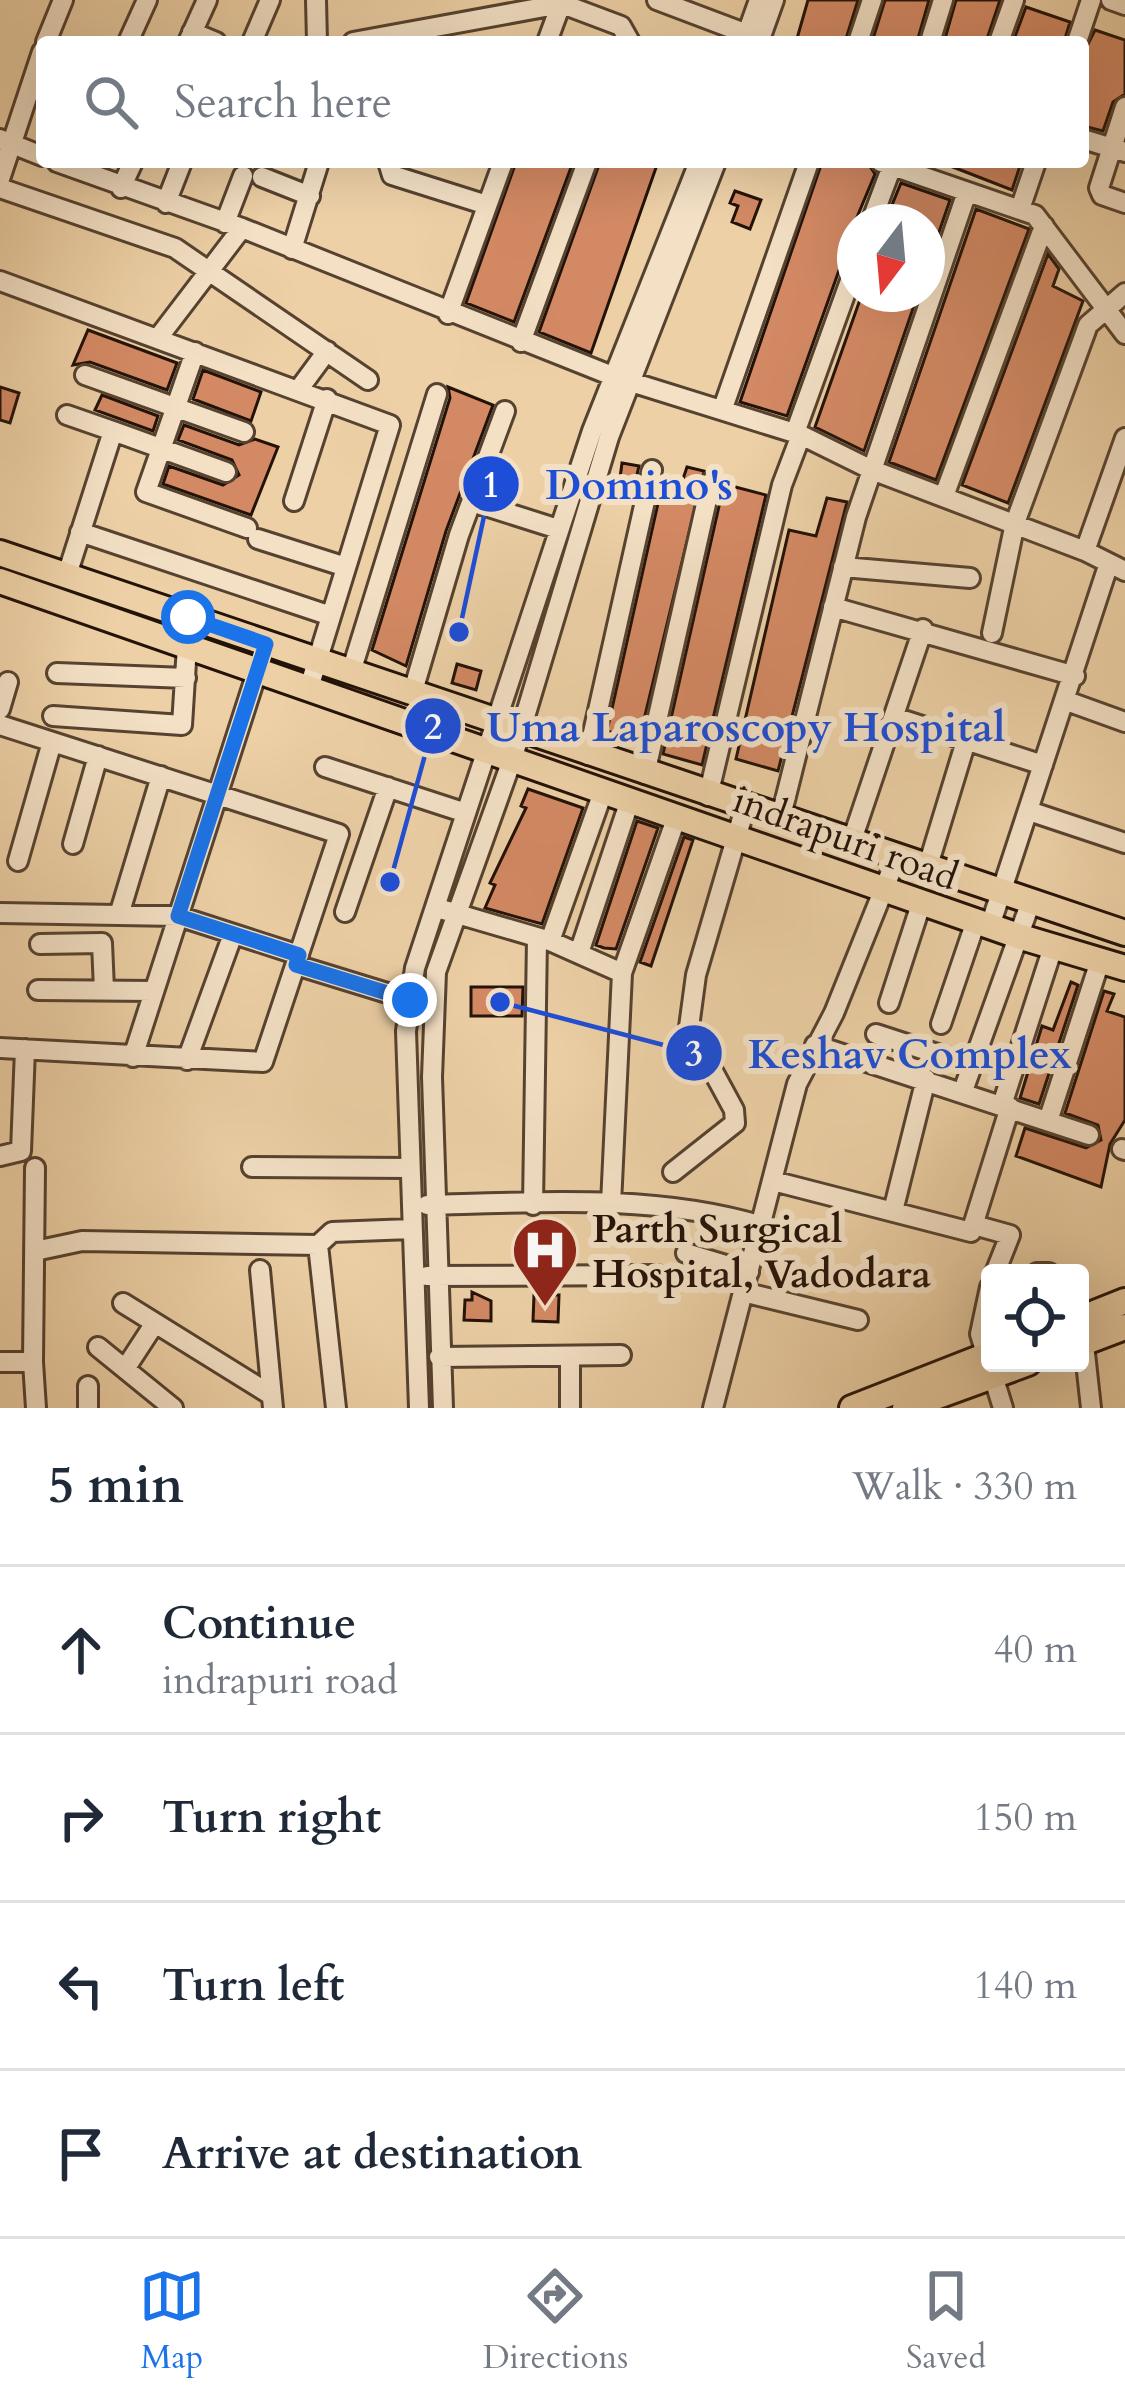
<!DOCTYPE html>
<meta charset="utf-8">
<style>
:root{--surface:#fff;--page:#f6f6f7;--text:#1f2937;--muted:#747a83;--line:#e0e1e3;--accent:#1a73e8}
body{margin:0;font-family:Cardo,serif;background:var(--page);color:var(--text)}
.controls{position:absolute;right:36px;bottom:36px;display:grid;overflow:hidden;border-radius:12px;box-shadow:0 12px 48px #0002}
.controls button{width:108px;height:108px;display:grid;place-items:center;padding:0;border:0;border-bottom:3px solid var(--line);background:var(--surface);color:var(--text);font:60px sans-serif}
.compass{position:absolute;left:837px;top:204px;width:108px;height:108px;border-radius:50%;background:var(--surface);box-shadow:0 12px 48px #0002;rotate:196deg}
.stop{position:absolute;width:36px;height:36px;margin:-27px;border:9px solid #1a73e8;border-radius:50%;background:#fff}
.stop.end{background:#1a73e8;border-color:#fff;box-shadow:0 3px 12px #0008}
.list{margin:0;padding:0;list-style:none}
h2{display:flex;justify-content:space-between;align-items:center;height:156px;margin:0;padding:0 48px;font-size:51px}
h2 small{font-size:39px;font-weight:400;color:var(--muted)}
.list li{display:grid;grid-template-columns:78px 1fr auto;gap:36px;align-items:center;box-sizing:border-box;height:168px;padding:0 48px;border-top:3px solid var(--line)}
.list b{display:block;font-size:45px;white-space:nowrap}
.list p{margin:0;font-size:39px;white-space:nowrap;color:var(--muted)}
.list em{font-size:39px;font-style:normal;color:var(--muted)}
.icon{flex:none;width:66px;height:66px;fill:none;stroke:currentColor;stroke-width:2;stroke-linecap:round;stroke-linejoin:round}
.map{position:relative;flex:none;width:1125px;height:1408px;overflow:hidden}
.search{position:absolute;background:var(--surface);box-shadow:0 12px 48px #0002;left:36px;right:36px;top:36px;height:132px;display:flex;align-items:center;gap:30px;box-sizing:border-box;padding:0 42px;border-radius:12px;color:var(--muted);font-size:45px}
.sheet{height:828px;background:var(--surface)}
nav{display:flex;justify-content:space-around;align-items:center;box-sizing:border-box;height:168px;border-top:3px solid var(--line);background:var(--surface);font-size:33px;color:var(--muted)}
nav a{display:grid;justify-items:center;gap:6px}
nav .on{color:var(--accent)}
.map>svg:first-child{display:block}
</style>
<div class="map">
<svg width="1125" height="1408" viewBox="0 0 1125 1408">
<rect width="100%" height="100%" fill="#edd0a6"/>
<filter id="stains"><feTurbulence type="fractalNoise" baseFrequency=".00167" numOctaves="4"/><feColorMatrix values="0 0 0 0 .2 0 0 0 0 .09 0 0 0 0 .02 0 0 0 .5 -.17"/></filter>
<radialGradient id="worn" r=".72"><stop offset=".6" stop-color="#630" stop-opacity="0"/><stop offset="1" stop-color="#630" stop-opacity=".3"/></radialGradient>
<path fill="#d38964" stroke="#231208" stroke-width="3" d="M808,0H858L845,42H796Z
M885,0H929L917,42L895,38L872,42Z
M956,0H1000L986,42H944Z
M1026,7L1070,22L1064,42H1013Z
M1095,30L1125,40V94L1113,102L1103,131L1083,126V54Z
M516,162H573L514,322L466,303Z
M600,162H658L591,353L539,332Z
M822,162H867L875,174L855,222V244L842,262L787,416L740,402Z
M940,162H1011L1020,166L1012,190Z
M901,183L950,200L927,267V222H885Z
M735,191L761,200L750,229L732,222L738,206L730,203Z
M976,209L1029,229L936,480L889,462Z
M1048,254L1059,269L1053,286L1083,301L1008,503L962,485Z
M862,294H918L864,451L815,427Z
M88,330L177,363L167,390L90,362L73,365Z
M203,370L261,392L251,421L193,399Z
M0,387L19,393L10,423L0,420Z
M448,387L493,405L446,531L406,666L372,650L450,398Z
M102,395L158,416L153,431L95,410Z
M184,425L239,445L255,439L278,447L251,515L163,484L169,466L223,485L239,475L232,460L178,440Z
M622,463L639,466L632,496L618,493Z
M687,467L704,471L639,740L607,731L663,481L681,485Z
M724,484L766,495L702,765L663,754Z
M827,498L847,502L778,771L736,759L789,530L816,536Z
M457,664L481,671L476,690L452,683Z
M528,789L583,808L542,924L485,908L495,885L490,883L526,808L521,806Z
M637,821L658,828L616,949L604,948L596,945Z
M684,837L693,840L651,966L640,962Z
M1071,982L1078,985L1039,1104L1020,1098L1042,1026L1053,1030Z
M471,987H523L522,1016H471Z
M1104,991L1114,994L1107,1011L1125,1017V1120L1110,1144L1101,1187L1016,1156L1025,1128L1086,1148L1101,1140L1098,1125L1065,1113Z
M472,1292L491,1301V1321L464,1320L465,1300H472Z
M534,1295H559L558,1322L533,1321Z"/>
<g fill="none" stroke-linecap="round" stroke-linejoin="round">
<g stroke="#564230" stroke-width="24">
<path id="minor" d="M316,0L317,42
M552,0L621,26L630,42
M657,0L747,34
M1111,0L1125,5
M192,32L216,42
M46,42L63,0
M128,42L147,0
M188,42L207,0
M252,42L270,0
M353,42L561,4
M547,42L561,4
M744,42L759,0
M759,42L774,0
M858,42L872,0
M930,42L943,0
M999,42L1014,0
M1077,42L1091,0
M1125,107L1099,188L1102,195L1125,203
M0,139L42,156
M1083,139L1125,152
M57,162L242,228L615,377L801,435L872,470L1085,551L1125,571
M388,162L392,175L487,205
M881,162L1035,215L1125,334
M262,177L310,196
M0,179L42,52
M0,188L175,248L368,380
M121,188L133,162
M166,203L182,162
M1020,209L1036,162
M871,222L892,166
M225,223L243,176
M292,249L319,162
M0,281L390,425L308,691
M448,314L503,162
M158,338L242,228
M521,342L587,162
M195,352L146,492L247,528
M85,375L244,432
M299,389L327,351
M723,408L809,162
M113,431L226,472
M795,433L855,267
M944,496L1044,226
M294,501L327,399
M473,502L558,529
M80,532L331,616
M258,539L346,567
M1085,551L1125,438
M843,567L970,578
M66,578L113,431L67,415
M833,607L1075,676
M992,633L1015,523L1088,325L1125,293
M351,672L437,394
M57,673L186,678
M413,691L459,535L505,411
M1064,700L1125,722
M0,709L8,682
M53,716L182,725L187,646
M894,717L1043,765
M0,725L339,834L263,1062L0,1048
M588,755L652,470
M325,767L466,813
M645,774L711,482
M708,796L782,485L801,435
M1029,811L1125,843
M780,820L856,517L967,192
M851,843L923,629
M73,844L98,756
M18,861L52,742
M927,869L966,741
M444,910L550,941L622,973L611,1204
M345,912L388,787
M0,913L178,916L299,955
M119,915L161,776
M990,926L1108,566
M550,941L603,792
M40,944L102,943L104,990
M579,953L630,800
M296,965L410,1000
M622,973L677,816
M38,990L154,991
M889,1003L922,901
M941,1024L976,921
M876,1034L971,1065
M815,1045L1089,1135
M133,1057L266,644
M187,1060L233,934
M963,1091L1030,904
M1002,1105L1053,947
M1048,1121L1100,961
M1122,1149L1125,1150
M0,1156L21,1151L25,1049
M252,1167L410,1168
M673,1172L735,1123L734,1110L689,1027L696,975L745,808
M773,1181L971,1232L1010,1107
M427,1205C538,1202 655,1194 762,1226
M533,1205L537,938
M893,1211L926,1079
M974,1225L1010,1235L995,1273
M318,1245L332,1232L411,1229
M35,1251L82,1241L318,1245L336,1408
M686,1253L749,1272
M260,1270L273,1408
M1037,1273H1049
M427,1276L657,1275
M990,1287L980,1334L1003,1408
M743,1292L858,1320
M123,1303L271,1395
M1083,1335L1091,1408
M98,1347L173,1408
M439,1357L621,1355
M0,1362H33L36,1408
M33,1362L35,1168
M125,1369L155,1323
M88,1386V1408
M419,1408L406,1031L415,968L592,431L699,162
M443,1408L432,1077L436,972L512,760L609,437L716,162
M570,1408V1356
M713,1408L797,1084L834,1013L896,859"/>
</g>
<g stroke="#231208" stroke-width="30">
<path id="major" d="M0,553L1125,933
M0,581L1018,936L1125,968
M1080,1319L1125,1301
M1080,1344L1125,1327
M852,1408L990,1354
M905,1408L1028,1363"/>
</g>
<use href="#minor" stroke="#f3e0c5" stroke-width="18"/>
<use href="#major" stroke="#edd0a6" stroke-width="24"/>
</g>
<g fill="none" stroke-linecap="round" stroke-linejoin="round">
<path stroke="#1a73e8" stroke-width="15" d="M188,617L266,644L178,916L299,955L296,965L410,1000"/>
</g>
<defs>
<g id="hospital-pin" transform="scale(3.45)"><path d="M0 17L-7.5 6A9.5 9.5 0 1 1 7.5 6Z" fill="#8f2418" stroke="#f3e0c5"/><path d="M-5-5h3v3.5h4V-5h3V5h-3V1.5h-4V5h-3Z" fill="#fff"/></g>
</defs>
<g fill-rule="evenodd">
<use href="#hospital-pin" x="545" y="1250"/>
</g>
<g text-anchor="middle" stroke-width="12" stroke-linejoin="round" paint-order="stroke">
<g font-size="39" fill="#231208" stroke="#f3e0c5">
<text transform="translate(846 837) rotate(20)" y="14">indrapuri road</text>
</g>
<g font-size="39" font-weight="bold" fill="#231208" stroke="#f3e0c5" text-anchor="start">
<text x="592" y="1242">Parth Surgical<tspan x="592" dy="45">Hospital, Vadodara</tspan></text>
</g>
</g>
<path fill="none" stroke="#1d4ed8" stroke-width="4.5" d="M459 632L491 484M390 882L433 726M500 1002L694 1053"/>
<g fill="#1d4ed8" stroke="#f3e0c5" stroke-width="4.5">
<circle cx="459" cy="632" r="12"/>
<circle cx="390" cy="882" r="12"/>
<circle cx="500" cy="1002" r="12"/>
<circle cx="491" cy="484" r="30"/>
<circle cx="433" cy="726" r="30"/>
<circle cx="694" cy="1053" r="30"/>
</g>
<g font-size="36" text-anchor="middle" font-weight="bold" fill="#fff">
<text x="491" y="497">1</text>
<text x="433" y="739">2</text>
<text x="694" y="1066">3</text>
</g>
<g font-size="42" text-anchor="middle" font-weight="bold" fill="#1d4ed8" stroke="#f3e0c5" stroke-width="12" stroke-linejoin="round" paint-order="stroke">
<text x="639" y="499">Domino's</text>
<text x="746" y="741">Uma Laparoscopy Hospital</text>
<text x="910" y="1068">Keshav Complex</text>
</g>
<rect width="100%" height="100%" filter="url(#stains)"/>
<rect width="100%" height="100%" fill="url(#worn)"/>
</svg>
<div class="controls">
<button><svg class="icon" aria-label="locate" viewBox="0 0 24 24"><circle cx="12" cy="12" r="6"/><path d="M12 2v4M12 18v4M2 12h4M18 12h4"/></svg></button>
</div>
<svg class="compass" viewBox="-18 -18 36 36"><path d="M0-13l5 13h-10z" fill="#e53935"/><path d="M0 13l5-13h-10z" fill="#747a83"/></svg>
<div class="stop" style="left:188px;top:617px"></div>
<div class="stop end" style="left:410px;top:1000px"></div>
<div class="search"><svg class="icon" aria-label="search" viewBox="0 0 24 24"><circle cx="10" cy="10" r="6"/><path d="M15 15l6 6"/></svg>Search here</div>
</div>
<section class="sheet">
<h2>5 min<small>Walk · 330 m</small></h2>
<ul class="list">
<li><svg class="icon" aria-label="ahead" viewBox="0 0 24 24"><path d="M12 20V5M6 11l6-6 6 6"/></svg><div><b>Continue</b><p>indrapuri road</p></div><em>40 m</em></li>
<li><svg class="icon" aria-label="right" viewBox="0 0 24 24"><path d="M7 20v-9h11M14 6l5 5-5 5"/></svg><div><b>Turn right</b></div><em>150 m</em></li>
<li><svg class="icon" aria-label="left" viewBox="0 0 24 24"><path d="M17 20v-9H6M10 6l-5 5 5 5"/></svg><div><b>Turn left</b></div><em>140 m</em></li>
<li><svg class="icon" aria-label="arrive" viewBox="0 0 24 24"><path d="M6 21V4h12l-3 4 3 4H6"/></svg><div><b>Arrive at destination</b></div></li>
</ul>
</section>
<nav>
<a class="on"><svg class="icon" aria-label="map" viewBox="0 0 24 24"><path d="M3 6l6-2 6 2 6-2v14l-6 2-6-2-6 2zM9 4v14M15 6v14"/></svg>Map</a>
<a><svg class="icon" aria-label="directions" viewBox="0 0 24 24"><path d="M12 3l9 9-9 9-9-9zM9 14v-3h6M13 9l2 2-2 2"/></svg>Directions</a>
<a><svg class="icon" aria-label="saved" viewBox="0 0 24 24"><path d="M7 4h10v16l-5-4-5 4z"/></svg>Saved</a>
</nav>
